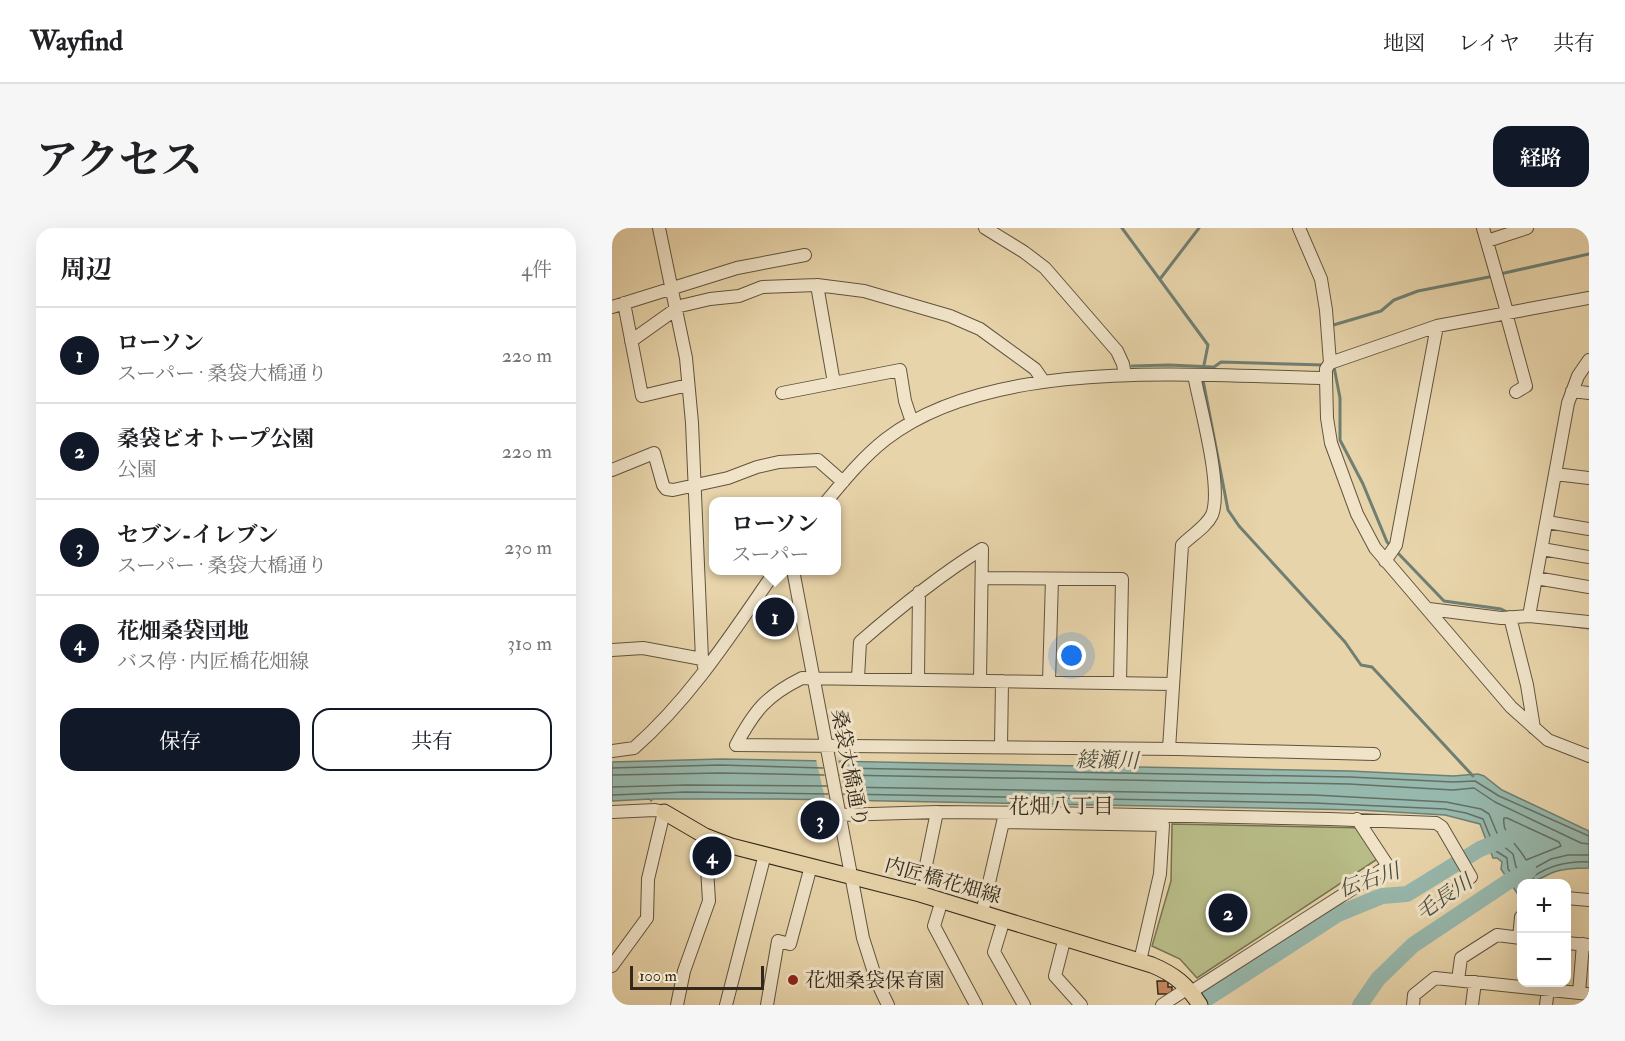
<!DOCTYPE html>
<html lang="ja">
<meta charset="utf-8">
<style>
:root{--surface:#fff;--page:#f6f6f6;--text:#202124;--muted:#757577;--line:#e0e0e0;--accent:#111827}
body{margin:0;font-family:"IM FELL Double Pica","Noto Serif JP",serif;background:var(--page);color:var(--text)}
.controls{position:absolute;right:18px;bottom:18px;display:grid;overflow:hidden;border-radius:12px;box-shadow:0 6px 24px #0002}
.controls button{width:54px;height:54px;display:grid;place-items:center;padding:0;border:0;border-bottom:2px solid var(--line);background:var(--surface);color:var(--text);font:30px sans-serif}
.scale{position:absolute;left:18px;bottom:15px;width:134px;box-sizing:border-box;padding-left:6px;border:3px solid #32291c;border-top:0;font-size:16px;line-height:21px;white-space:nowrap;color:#32291c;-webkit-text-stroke:4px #f0e3c8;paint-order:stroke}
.you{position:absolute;left:460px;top:428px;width:21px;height:21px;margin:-15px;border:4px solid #fff;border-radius:50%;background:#1a73e8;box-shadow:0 0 0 9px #1a73e833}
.badge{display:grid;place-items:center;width:39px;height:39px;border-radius:50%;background:var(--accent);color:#fff;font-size:20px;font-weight:700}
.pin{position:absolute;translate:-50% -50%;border:3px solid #fff;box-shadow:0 2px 6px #0006}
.popup{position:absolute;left:97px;top:269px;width:132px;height:78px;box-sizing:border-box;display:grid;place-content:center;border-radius:12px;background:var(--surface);filter:drop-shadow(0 2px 4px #0005);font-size:20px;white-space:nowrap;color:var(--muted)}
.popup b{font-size:22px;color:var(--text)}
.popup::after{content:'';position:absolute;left:50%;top:100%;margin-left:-12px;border:12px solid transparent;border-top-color:var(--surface)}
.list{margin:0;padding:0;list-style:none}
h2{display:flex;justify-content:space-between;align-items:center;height:78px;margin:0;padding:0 24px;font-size:26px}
h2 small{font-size:20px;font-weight:400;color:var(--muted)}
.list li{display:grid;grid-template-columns:39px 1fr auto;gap:18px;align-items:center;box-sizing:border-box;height:96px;padding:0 24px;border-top:2px solid var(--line)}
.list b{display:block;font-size:22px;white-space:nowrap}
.list p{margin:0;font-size:20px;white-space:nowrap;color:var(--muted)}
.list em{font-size:20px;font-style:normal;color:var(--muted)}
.actions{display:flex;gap:12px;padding:18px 24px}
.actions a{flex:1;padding:14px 0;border:2px solid var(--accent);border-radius:18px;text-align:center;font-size:21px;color:var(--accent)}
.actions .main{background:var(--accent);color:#fff}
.map{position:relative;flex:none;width:977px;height:777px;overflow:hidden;border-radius:18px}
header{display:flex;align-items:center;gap:36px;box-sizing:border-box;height:84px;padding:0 30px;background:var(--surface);border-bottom:2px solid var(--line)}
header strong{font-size:28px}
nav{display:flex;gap:33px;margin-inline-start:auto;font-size:21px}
.intro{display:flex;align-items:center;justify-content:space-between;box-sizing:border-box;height:144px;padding:0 36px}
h1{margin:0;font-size:42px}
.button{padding:15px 27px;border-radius:18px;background:var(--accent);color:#fff;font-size:21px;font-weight:700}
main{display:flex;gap:36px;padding:0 36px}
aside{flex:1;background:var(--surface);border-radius:18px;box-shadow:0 6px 24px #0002}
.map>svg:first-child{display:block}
</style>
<header>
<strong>Wayfind</strong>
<nav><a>地図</a><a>レイヤ</a><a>共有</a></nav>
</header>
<div class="intro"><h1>アクセス</h1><a class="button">経路</a></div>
<main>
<aside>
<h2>周辺<small>4件</small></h2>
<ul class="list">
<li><span class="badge">1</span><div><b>ローソン</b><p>スーパー · 桑袋大橋通り</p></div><em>220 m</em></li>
<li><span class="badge">2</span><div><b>桑袋ビオトープ公園</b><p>公園</p></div><em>220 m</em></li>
<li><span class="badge">3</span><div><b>セブン-イレブン</b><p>スーパー · 桑袋大橋通り</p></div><em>230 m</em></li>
<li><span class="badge">4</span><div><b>花畑桑袋団地</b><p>バス停 · 内匠橋花畑線</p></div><em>310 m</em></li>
</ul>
<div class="actions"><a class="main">保存</a><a>共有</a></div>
</aside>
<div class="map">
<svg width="977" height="777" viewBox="0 0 977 777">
<rect width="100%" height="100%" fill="#e8d4aa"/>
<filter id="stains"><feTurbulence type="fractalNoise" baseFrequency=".00333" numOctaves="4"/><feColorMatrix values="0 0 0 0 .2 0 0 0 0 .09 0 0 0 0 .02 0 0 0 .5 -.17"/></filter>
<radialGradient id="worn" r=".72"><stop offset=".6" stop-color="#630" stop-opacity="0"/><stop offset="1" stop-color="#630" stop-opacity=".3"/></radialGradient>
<path fill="#b8bc87" stroke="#757252" stroke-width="1.5" d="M560,596L756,600L773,626L585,750L568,731L540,718L559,653Z"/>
<path fill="#97b8ad" stroke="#6f7f73" stroke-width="1.5" d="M109,531L738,543L841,548L866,546L872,548L890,562L977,603V640C965,640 953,640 942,644C930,649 923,655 909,656V663L905,665L889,641L890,634L885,630H881L868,596L833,587L747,582L169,571H41L39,573L38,571L0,573V534Z"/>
<path fill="#e8d4aa" d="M204,531H226L235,575H214Z"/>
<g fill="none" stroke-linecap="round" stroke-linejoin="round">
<path stroke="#647064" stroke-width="1.5" d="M0,540L108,537L211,540
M226,540L738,549L841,554L863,553L887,568L977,608
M0,547L108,545L212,547
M228,547L737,556L841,562L862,560L883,574L969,615L977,616
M0,559L74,557L215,558
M230,559L702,567L834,574L869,581L877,586L890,617L901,626L904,639L910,647L939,631L956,627H977
M231,566L702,575L833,581L854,585L871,591L884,623L895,630L896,641L909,658
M0,567L74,564L216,566
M892,590H895L947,614L949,618L914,632C907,618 889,606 892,590Z
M919,656L922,648C939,637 957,633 977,634"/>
<path stroke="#6f7f73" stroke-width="3" d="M510,0L596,117L591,142
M888,46L977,26
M548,51L587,0
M718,98L769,83L782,72L806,63L882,48
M520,138L557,137L602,139L609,134L712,137
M722,139L728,170V212L751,256L775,314L778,317
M591,152L616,282L627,298L733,414L749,437L760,439L861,548
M783,322L832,373L889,381L897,385
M961,398L977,400"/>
<path stroke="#97b8ad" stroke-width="16" d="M585,777L726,686L770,668L795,666L868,621L896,610
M748,777L766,751L801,717L897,653L917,643"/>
</g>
<path fill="#c8865f" stroke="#32291c" stroke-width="1.5" d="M545,753H556V759H560V766H546Z"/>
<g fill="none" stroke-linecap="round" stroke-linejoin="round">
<g stroke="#605440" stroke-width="14">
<path id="minor" d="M47,0L74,130L80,195L90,431L93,442
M373,0L412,24L433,40L505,123L511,136L513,147
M687,0L709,51L714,82L718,135L714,141V150L715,190L719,215L745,286L763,320L899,479L936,512L977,528
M871,0L895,84
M875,13L915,0
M205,57L222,155
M12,75L30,168L76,157
M0,79L125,40L193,27
M64,79L98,71L127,68L150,59L205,57L252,63L338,88L368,101L423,141L432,154
M894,85L914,158L904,164
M19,113L64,81
M718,135L825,98L977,70
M960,163L977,165
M170,165L288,142L293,173L300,194
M0,242L42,225L51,257L54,261L61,262L116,250L145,239L167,234L206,232L231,254
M943,246L977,250
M214,274C233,251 251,229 274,211C381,128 584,148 714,150
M935,294L977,301
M930,321L977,329
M773,333L784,317L825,98
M181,342L251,710L265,754L276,777
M370,350L510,351L508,454
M924,350L977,359
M817,381L889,390L917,388L977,394
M917,388L956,175L966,148L977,132
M898,389L915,457L922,500
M0,422L31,420L90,431
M246,450L248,414C287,380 326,348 370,321
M306,451L307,364
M368,452L370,321
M437,454L440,351
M560,456L190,450C154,468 143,482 124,517L565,521L762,526
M389,518L390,453
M557,521L570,317C580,307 594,299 600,287C611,259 588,179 582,147
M0,523L22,520C79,470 121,404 164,342
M0,584L43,582L52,584L36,651L35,690L0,738
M227,587L325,584L434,585L717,591L824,595L830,599L859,649L847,657
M308,666L325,584
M954,670L977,672
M330,672L322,698L364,777
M370,685L391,594L551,597L548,646L528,733
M392,691L382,724L412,777
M453,709L443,748L469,777
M907,710L909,689
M954,715L977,717
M846,752L849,730L885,707L909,710
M579,764L776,638L745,591
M967,765L971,716
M65,777L72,743L97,673L93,608
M114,777L153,626
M155,777L166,713L178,716L199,638
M550,777L576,760
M801,777L802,767L823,750L977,766
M860,777L863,754
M934,777L937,754"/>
</g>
<g stroke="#32291c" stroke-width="17">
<path id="major" d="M52,584L93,608L119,618L308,666L540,737C562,746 575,757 588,777"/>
</g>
<use href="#minor" stroke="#f0e3c8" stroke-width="12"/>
<use href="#major" stroke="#e8d4aa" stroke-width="15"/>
</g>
<circle fill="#8f2418" stroke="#f0e3c8" stroke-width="2" cx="181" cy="752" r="6"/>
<g text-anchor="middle" stroke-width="6" stroke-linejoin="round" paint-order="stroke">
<g font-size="20" fill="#32291c" stroke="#f0e3c8">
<text transform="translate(238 540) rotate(79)" y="7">桑袋大橋通り</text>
<text transform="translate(331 652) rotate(16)" y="7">内匠橋花畑線</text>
</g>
<g font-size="20" fill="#32291c" stroke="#f0e3c8" text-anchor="start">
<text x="193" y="759">花畑桑袋保育園</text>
</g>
<g font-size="21" font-style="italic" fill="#4b4d40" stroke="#f0e3c8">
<text transform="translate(495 532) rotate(1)" y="7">綾瀬川</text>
<text transform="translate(757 652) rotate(-19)" y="7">伝右川</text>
<text transform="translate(832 669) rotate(-34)" y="7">毛長川</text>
</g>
<g font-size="21" fill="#32291c" stroke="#f0e3c8">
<text x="449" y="585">花畑八丁目</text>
</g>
</g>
<rect width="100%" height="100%" filter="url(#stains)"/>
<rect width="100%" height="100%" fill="url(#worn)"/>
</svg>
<div class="controls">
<button>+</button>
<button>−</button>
</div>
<div class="scale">100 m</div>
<div class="you"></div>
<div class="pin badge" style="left:163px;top:389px">1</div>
<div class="popup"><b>ローソン</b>スーパー</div>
<div class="pin badge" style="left:616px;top:685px">2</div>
<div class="pin badge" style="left:208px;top:592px">3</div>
<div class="pin badge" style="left:100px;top:628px">4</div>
</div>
</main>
